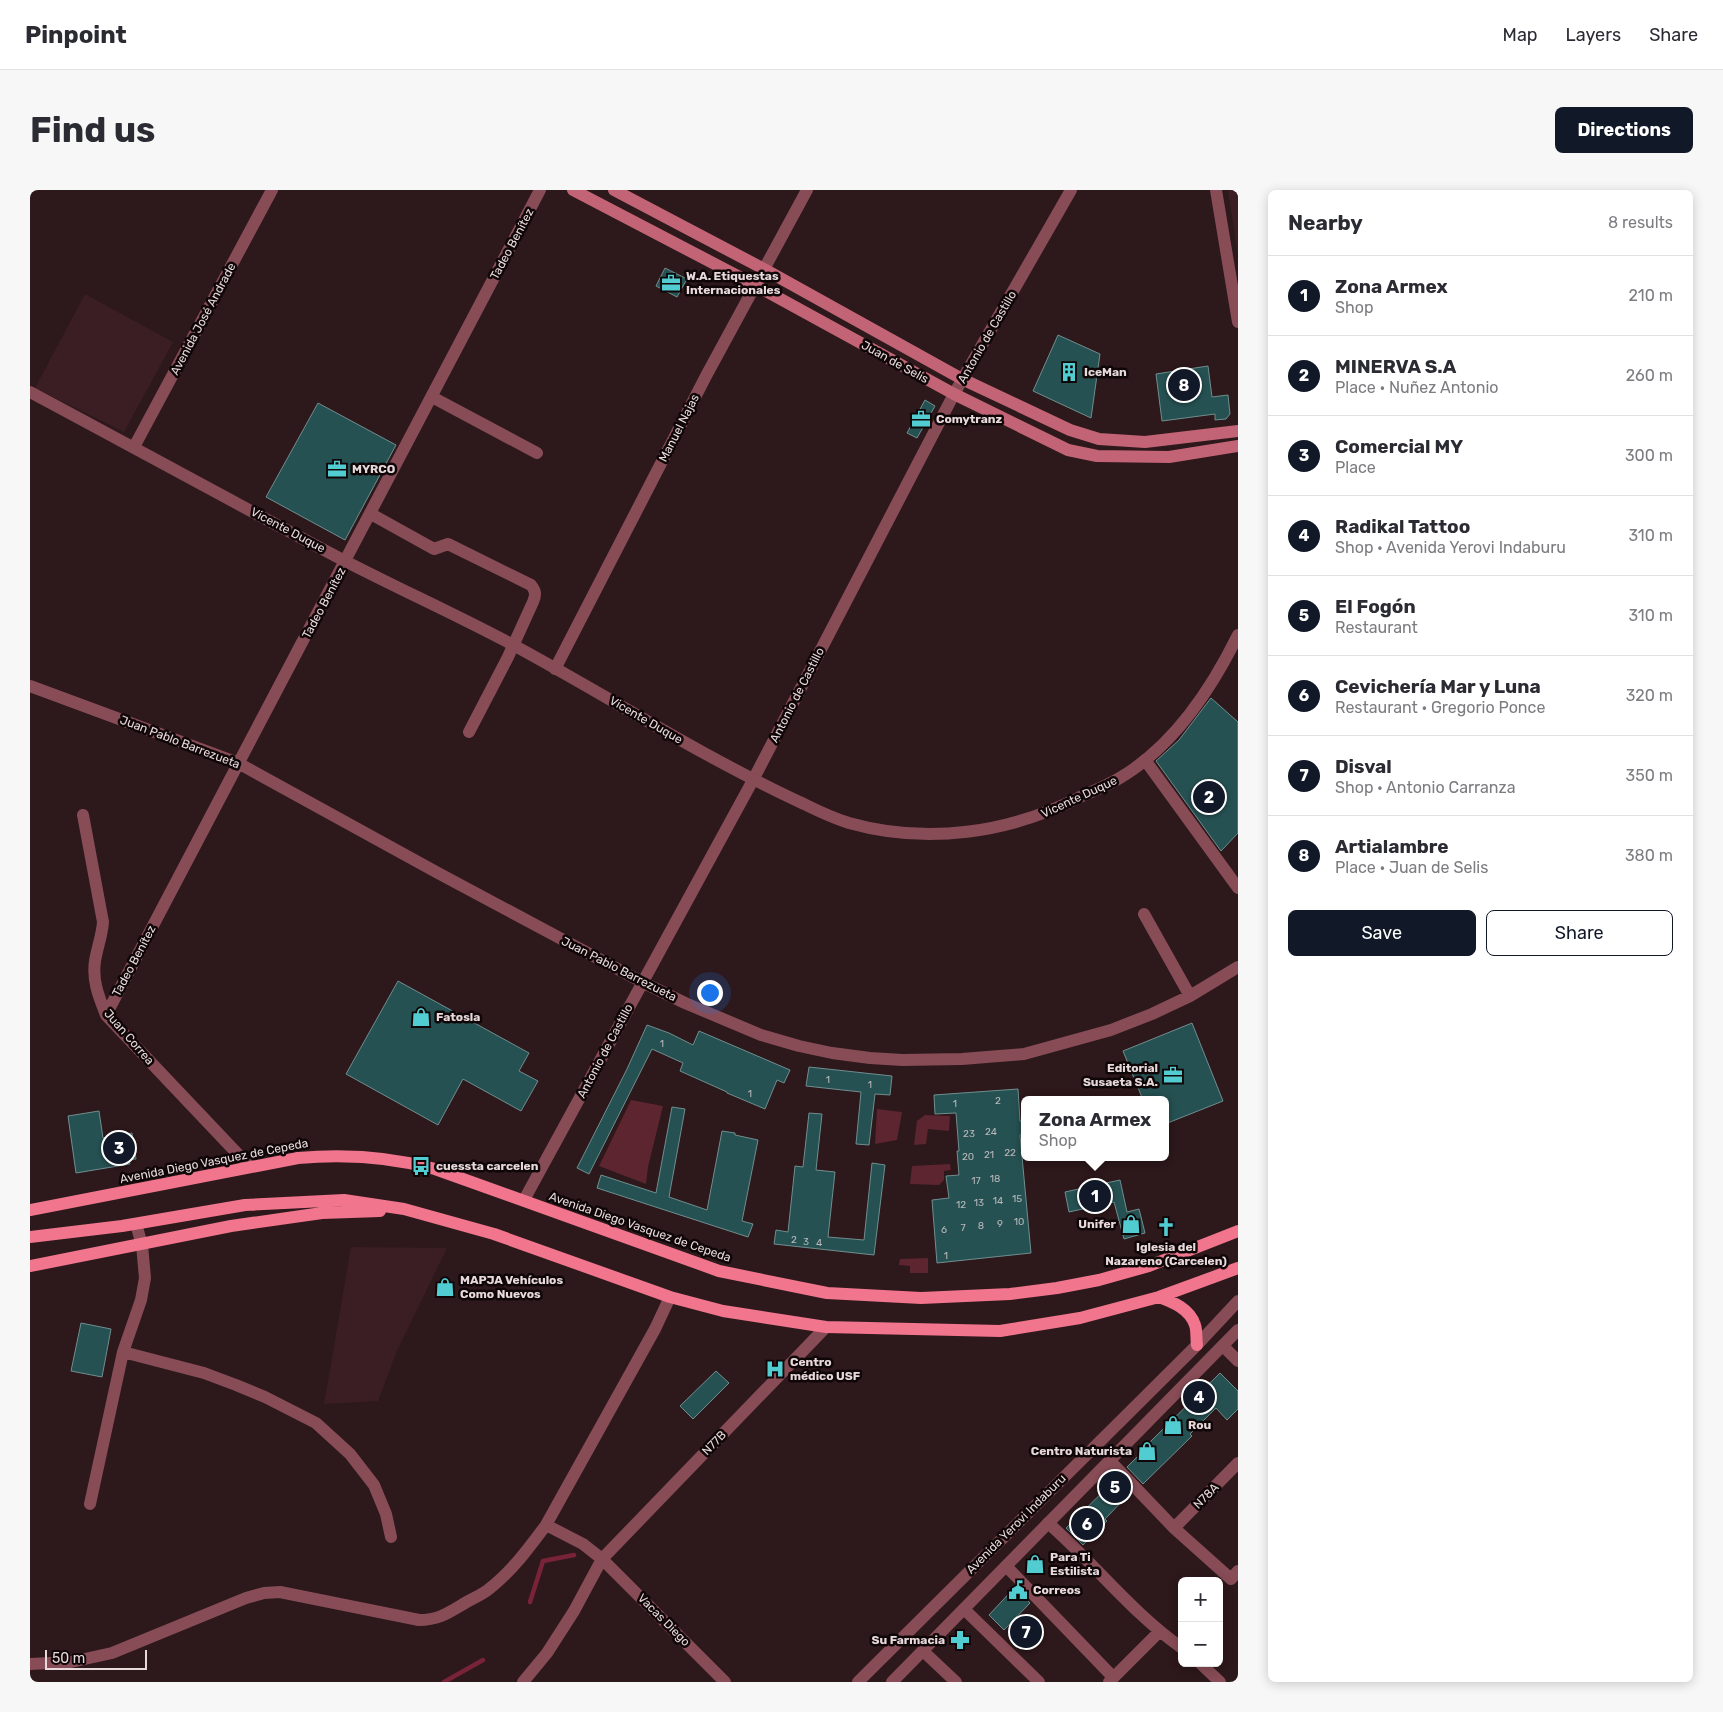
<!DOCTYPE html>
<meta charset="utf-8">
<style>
:root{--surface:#fff;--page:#f7f7f7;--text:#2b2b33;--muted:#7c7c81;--line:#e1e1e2;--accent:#111827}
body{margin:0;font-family:Rubik,sans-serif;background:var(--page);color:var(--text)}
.controls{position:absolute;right:15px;bottom:15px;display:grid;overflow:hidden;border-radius:8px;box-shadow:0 2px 12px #0003}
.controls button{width:45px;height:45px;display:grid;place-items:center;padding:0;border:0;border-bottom:1px solid var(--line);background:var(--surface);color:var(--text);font:25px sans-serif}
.scale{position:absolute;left:15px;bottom:12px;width:102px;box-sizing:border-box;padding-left:5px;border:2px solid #e8d9db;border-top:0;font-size:14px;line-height:18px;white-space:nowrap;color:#e8d9db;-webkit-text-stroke:4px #0f0607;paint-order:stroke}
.you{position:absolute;left:679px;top:802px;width:18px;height:18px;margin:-12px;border:4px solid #fff;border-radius:50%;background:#1a73e8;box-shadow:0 0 0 8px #1a73e833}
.badge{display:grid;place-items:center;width:32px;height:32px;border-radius:50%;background:var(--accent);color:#fff;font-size:16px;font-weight:700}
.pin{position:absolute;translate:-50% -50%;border:2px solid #fff;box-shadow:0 1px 5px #0006}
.popup{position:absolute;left:991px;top:906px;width:148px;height:65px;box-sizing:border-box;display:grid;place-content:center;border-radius:8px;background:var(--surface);filter:drop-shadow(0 1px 4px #0005);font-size:16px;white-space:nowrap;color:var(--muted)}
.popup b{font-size:19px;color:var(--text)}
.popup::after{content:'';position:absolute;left:50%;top:100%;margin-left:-10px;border:10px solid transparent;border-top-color:var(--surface)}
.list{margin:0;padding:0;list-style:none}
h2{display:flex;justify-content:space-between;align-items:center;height:65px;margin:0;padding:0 20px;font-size:21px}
h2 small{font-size:16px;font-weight:400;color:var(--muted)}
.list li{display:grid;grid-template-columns:32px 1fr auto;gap:15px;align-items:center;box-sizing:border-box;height:80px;padding:0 20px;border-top:1px solid var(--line)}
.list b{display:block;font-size:19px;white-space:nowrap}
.list p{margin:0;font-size:16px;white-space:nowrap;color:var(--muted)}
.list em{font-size:16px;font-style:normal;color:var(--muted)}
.actions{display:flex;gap:10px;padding:15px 20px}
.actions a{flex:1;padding:11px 0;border:1px solid var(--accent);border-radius:8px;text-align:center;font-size:18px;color:var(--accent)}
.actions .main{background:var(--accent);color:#fff}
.map{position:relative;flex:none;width:1208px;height:1492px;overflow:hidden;border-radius:8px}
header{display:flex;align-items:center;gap:30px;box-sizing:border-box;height:70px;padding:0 25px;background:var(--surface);border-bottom:1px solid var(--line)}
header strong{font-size:24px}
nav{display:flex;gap:28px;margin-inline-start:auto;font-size:18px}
.intro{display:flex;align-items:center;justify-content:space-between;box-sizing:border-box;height:120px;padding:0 30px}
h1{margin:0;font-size:35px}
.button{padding:12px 22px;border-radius:8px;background:var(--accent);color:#fff;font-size:18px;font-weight:700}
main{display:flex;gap:30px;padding:0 30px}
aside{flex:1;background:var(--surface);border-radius:8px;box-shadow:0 2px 12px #0003}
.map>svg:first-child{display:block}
</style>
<header>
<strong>Pinpoint</strong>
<nav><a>Map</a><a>Layers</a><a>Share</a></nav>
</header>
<div class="intro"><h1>Find us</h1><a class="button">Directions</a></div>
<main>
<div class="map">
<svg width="1208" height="1492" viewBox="0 0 1208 1492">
<rect width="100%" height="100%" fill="#2d181b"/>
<path fill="#3a1e23" d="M1198,0H1208V66Z
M55,104L143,152L94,242L5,198Z
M321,1057L417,1058L367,1161L348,1211L294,1214Z"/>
<path fill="#5d2530" d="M601,910L633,916L618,977L616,994L569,976Z
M847,919L872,922L867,950L845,954Z
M895,925L920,926L919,941L898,939L896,954L884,955L887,931Z
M920,974L921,980L914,981V990L909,995L880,994L882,976Z
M898,1068V1083H880V1076L869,1075L870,1069Z"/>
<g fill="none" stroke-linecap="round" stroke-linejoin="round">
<path stroke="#782338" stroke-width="4.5" d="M500,1412L513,1371L544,1365
M414,1492L453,1470"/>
</g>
<path fill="#265152" stroke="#708e8f" d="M635,78L657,89L647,107L626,96Z
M1028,145L1070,164L1061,228L1003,201Z
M1178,176L1182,207L1198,205L1200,224L1196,229L1185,230V224L1132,231L1126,184Z
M895,210L905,216L887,248L877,243Z
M288,213L366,255L315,350L236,307Z
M1181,508L1208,532V643L1191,661L1126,571L1149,550Z
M368,791L499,863L489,881L508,891L491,921L433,889L408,935L316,884Z
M1162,833L1193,911L1135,934V910H1113L1093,861Z
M617,835L639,843L663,855L669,841L760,880L754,893L747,890L735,919L697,903V902L650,881L653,873L622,859L559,984L547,978L597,879Z
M779,877L862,886L860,905L845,904L839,955L826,954L831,902L776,896Z
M988,899L990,931H993L995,944L990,945L1001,1063L907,1073L902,1010L919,1008L916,986L929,985L927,961H929L926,923L905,924L904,905Z
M642,917L655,919L639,1007L677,1020L692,941L705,943V945L728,950L712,1031L723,1034L718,1047L567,998L571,985L626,1003Z
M69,921L73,948L102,943L106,969L99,970L100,974L46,983L38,926Z
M779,923L792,924L786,980L805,982L798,1047L834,1050L842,973L855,975L844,1065L744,1054L746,1040L758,1042L765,976L773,977Z
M1090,990L1097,1022L1109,1019L1115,1043L1094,1049L1084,1012L1039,1022L1035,1002Z
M51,1133L81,1139L72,1187L41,1181Z
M686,1181L699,1193L663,1229L650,1216Z
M1190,1183L1208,1201V1219L1197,1230L1186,1218L1160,1244L1162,1246L1113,1294L1097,1277L1121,1253L1120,1252Z
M1086,1289L1100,1303L1075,1329L1077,1331L1053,1355L1036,1338Z
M985,1397L1000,1413L974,1440L959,1425Z"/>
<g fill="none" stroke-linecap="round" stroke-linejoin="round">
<path stroke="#874c56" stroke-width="12" d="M1186,0L1208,132
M402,207L507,263
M341,324L404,359L418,354L501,395C506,401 506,405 503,412L478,467L439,542
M525,479L676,186L777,0
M0,496L208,573L408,683L612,792L655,813L731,845L769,856L802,863L840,868L872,870L932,869L994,864L1081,840L1122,824L1160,806L1208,777
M1115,570L1208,698
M53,625L73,732C72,746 67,758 65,771C62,791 69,807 76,825L220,977
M1114,724L1160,806
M76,825L510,0
M494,1010L723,590L924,204L1041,0
M1193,1156L1208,1171
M93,1162L174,1183L206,1195L235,1207L286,1233L320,1264L344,1295L356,1324L361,1347
M1080,1271L1144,1338L1201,1389L1208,1381
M60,1314L93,1162L111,1110L115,1088L112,1055L106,1034
M1018,1333C1064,1373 1102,1423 1152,1458
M516,1335L553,1354L572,1369L695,1492
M1144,1338L1208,1273
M976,1376L1083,1487
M934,1419L1009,1492
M893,1461L926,1492
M1170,1473L1190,1492
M0,1474L41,1472L82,1463L216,1408L234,1403L250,1402L389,1430C409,1430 418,1423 435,1413C443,1408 452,1405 459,1399C482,1381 499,1358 516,1335L625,1139L640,1107
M493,1492L517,1463L544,1421L572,1369L796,1137
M1079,1492L1129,1442"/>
<path stroke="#874c56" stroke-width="12" d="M0,202C105,258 210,316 315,371C371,400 429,426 485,456C548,490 610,528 674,563C707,581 739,598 774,614C788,621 803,628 819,633C897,655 979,643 1050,607C1063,601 1076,596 1088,589C1142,558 1181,500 1208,445
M104,257L242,0
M828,1492L1167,1155L1208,1111
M862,1492L1208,1140"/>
<path stroke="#c26475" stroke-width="12" d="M543,0L725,95L924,204L1038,260L1067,266L1139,267L1208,256
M584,0L734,79L932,189L1040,240L1069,249L1115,252L1208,241"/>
<path stroke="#f0758d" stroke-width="12" d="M0,1020L268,968C314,964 361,967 405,979L689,1081L797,1103L891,1108L980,1104L1027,1098L1069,1090L1119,1076L1208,1041
M0,1047L92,1036L215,1015L314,1010L374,1019L464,1044L640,1107L693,1121L796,1137L970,1141L1050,1128L1129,1107L1208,1078
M0,1076L201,1036L292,1023L350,1021
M1129,1107C1143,1112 1160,1119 1165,1135C1167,1140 1166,1149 1167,1155"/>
</g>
<defs>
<g id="office-bare" transform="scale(1.5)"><path d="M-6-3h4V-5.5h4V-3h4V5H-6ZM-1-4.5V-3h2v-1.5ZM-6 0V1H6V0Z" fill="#51ccd1" stroke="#0f0607" stroke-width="2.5" paint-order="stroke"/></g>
<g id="building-bare" transform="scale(1.5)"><path d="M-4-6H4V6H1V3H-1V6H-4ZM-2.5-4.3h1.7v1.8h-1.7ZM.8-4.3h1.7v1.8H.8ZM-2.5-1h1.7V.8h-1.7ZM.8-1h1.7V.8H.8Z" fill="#51ccd1" stroke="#0f0607" stroke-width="2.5" paint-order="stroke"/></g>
<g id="shop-bare" transform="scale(1.5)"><path d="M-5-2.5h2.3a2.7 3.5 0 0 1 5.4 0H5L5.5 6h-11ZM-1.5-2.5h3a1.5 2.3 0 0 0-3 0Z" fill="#51ccd1" stroke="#0f0607" stroke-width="2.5" paint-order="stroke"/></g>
<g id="bus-bare" transform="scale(1.5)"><path d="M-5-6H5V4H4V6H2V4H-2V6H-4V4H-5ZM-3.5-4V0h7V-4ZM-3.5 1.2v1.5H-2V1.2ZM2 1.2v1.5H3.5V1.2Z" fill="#51ccd1" stroke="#0f0607" stroke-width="2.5" paint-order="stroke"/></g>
<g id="church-bare" transform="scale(1.5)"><path d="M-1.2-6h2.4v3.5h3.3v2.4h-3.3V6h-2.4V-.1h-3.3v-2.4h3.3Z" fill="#51ccd1" stroke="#0f0607" stroke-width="2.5" paint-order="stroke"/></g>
<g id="hospital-bare" transform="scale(1.5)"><path d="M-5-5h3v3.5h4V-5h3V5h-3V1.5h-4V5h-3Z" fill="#51ccd1" stroke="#0f0607" stroke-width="2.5" paint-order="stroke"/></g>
<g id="civic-bare" transform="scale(1.5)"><path d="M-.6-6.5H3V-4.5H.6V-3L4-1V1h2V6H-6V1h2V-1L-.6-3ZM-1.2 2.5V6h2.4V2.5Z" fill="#51ccd1" stroke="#0f0607" stroke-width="2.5" paint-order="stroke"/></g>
<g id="pharmacy-bare" transform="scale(1.5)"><path d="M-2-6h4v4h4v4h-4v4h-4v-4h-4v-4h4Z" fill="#51ccd1" stroke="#0f0607" stroke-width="2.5" paint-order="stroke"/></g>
</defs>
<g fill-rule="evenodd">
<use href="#office-bare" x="641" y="93"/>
<use href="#building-bare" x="1039" y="182"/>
<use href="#office-bare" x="891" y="229"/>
<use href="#office-bare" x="307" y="279"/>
<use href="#shop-bare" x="391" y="827"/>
<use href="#office-bare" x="1143" y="885"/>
<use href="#bus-bare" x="391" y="976"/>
<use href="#shop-bare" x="1101" y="1034"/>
<use href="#church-bare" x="1136" y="1037"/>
<use href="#shop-bare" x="415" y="1097"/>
<use href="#hospital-bare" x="745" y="1179"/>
<use href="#shop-bare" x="1143" y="1235"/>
<use href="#shop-bare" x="1117" y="1261"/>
<use href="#shop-bare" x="1005" y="1374"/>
<use href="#civic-bare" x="988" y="1400"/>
<use href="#pharmacy-bare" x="930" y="1450"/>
</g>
<g text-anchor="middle" stroke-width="5" stroke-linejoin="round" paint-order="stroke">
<g font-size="10" fill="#b8b7b9">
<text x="632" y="857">1</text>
<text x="798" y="893">1</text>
<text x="840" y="898">1</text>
<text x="720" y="907">1</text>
<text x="968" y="914">2</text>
<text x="925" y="917">1</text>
<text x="961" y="945">24</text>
<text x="939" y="947">23</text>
<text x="980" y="966">22</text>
<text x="959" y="968">21</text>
<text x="938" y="970">20</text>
<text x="965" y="992">18</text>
<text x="946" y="994">17</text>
<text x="987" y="1012">15</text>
<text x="968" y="1014">14</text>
<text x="949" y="1016">13</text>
<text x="931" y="1018">12</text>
<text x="989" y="1035">10</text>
<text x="970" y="1037">9</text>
<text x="951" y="1039">8</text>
<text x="933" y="1041">7</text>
<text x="914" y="1043">6</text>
<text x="764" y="1053">2</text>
<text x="776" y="1055">3</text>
<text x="789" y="1056">4</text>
<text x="916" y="1069">1</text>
</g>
<g font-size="12" fill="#e8d9db" stroke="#0f0607">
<text transform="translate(482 54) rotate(-62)" y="4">Tadeo Benítez</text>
<text transform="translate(173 129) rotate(-62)" y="4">Avenida José Andrade</text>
<text transform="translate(957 147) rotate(-60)" y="4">Antonio de Castillo</text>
<text transform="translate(865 172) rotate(29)" y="4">Juan de Selis</text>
<text transform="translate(649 238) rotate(-63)" y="4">Manuel Najas</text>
<text transform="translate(258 340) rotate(28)" y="4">Vicente Duque</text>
<text transform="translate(294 413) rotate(-62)" y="4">Tadeo Benítez</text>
<text transform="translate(767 505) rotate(-63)" y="4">Antonio de Castillo</text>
<text transform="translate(616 530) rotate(30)" y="4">Vicente Duque</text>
<text transform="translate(150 552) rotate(21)" y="4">Juan Pablo Barrezueta</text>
<text transform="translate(1049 607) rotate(-25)" y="4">Vicente Duque</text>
<text transform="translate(104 771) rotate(-62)" y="4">Tadeo Benítez</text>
<text transform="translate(589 779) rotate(27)" y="4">Juan Pablo Barrezueta</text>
<text transform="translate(99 847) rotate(49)" y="4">Juan Correa</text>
<text transform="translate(575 861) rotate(-62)" y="4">Antonio de Castillo</text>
<text transform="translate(184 971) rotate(-11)" y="4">Avenida Diego Vasquez de Cepeda</text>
<text transform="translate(610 1037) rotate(19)" y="4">Avenida Diego Vasquez de Cepeda</text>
<text transform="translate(684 1253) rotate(-46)" y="4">N77B</text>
<text transform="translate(1176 1306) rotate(-45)" y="4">N78A</text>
<text transform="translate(986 1334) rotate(-45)" y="4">Avenida Yerovi Indaburu</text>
<text transform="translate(634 1430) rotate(45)" y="4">Vacas Diego</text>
</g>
<g font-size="12" font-weight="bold" fill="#e8d9db" stroke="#0f0607" text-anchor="start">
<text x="656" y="90">W.A. Etiquestas<tspan x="656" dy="14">Internacionales</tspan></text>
<text x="1054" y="186">IceMan</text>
<text x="906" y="233">Comytranz</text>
<text x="322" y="283">MYRCO</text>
<text x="406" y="831">Fatosla</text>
<text x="1128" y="882" text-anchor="end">Editorial<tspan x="1128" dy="14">Susaeta S.A.</tspan></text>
<text x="406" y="980">cuessta carcelen</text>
<text x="1086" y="1038" text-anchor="end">Unifer</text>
<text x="1136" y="1061" text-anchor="middle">Iglesia del<tspan x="1136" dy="14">Nazareno (Carcelen)</tspan></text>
<text x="430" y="1094">MAPJA Vehículos<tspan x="430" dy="14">Como Nuevos</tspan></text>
<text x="760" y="1176">Centro<tspan x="760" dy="14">médico USF</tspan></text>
<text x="1158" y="1239">Rou</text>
<text x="1102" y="1265" text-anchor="end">Centro Naturista</text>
<text x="1020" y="1371">Para Ti<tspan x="1020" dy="14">Estilista</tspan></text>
<text x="1003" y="1404">Correos</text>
<text x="915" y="1454" text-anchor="end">Su Farmacia</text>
</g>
</g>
</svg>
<div class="controls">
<button>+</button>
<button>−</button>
</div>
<div class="scale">50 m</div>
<div class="you"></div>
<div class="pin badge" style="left:1065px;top:1006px">1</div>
<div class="popup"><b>Zona Armex</b>Shop</div>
<div class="pin badge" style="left:1179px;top:607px">2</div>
<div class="pin badge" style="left:89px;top:958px">3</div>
<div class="pin badge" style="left:1169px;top:1207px">4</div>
<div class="pin badge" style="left:1085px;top:1297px">5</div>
<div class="pin badge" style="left:1057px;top:1334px">6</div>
<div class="pin badge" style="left:996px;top:1442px">7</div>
<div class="pin badge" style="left:1154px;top:195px">8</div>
</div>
<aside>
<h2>Nearby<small>8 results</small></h2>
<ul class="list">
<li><span class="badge">1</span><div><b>Zona Armex</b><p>Shop</p></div><em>210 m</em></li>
<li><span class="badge">2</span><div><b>MINERVA S.A</b><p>Place · Nuñez Antonio</p></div><em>260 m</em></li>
<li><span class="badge">3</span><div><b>Comercial MY</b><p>Place</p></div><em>300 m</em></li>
<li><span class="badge">4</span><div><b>Radikal Tattoo</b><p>Shop · Avenida Yerovi Indaburu</p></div><em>310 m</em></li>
<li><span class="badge">5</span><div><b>El Fogón</b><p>Restaurant</p></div><em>310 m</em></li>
<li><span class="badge">6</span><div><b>Cevichería Mar y Luna</b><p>Restaurant · Gregorio Ponce</p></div><em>320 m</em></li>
<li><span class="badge">7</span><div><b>Disval</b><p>Shop · Antonio Carranza</p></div><em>350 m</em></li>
<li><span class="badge">8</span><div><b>Artialambre</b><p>Place · Juan de Selis</p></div><em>380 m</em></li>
</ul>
<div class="actions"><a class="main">Save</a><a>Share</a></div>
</aside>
</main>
